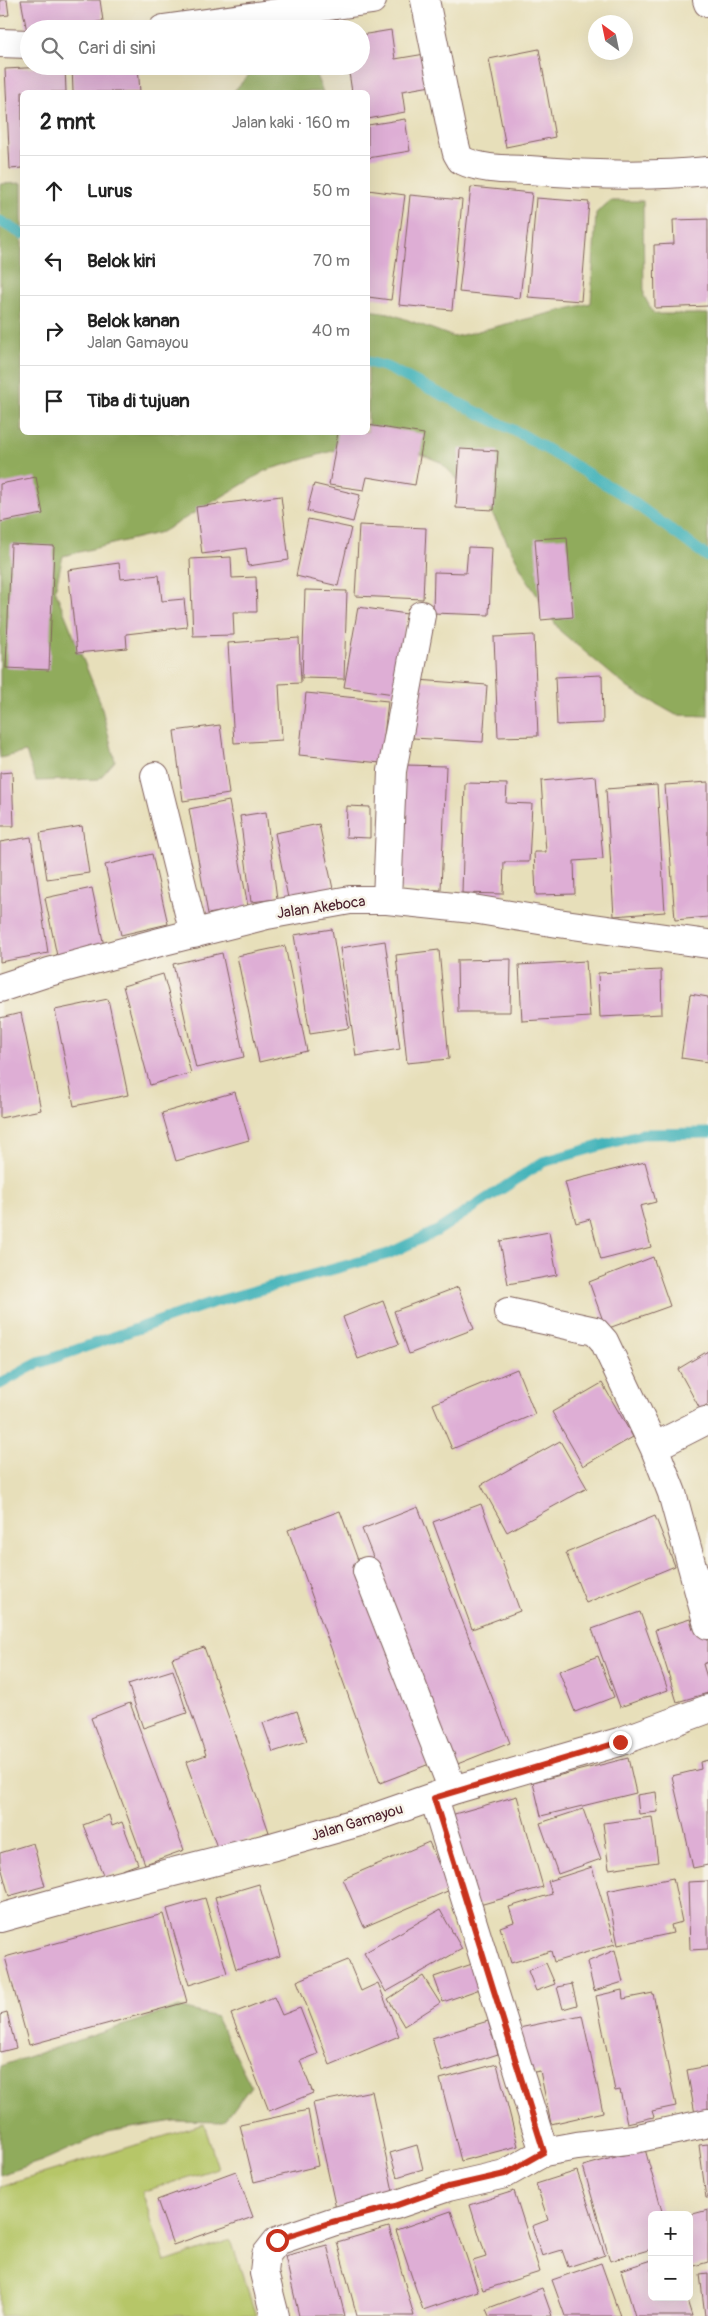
<!DOCTYPE html>
<html lang="id">
<meta charset="utf-8">
<style>
:root{--surface:#fff;--page:#f2f2f2;--text:#222;--muted:#767676;--line:#e0e0e0}
body{margin:0;font-family:Pangolin,sans-serif;background:var(--page);color:var(--text)}
.controls{position:absolute;right:15px;bottom:15px;display:grid;overflow:hidden;border-radius:8px;box-shadow:0 5px 20px #0002}
.controls button{width:45px;height:45px;display:grid;place-items:center;padding:0;border:0;border-bottom:1px solid var(--line);background:var(--surface);color:var(--text);font:25px sans-serif}
.compass{position:absolute;left:588px;top:15px;width:45px;height:45px;border-radius:50%;background:var(--surface);box-shadow:0 5px 20px #0002;rotate:327deg}
.stop{position:absolute;width:15px;height:15px;margin:-11px;border:4px solid #c8321e;border-radius:50%;background:#fff}
.stop.end{background:#c8321e;border-color:#fff;box-shadow:0 1px 5px #0008}
.list{margin:0;padding:0;list-style:none}
h2{display:flex;justify-content:space-between;align-items:center;height:65px;margin:0;padding:0 20px;font-size:21px}
h2 small{font-size:16px;font-weight:400;color:var(--muted)}
.list li{display:grid;grid-template-columns:32px 1fr auto;gap:15px;align-items:center;box-sizing:border-box;height:70px;padding:0 20px;border-top:1px solid var(--line)}
.list b{display:block;font-size:19px;white-space:nowrap}
.list p{margin:0;font-size:16px;white-space:nowrap;color:var(--muted)}
.list em{font-size:16px;font-style:normal;color:var(--muted)}
.icon{flex:none;width:28px;height:28px;fill:none;stroke:currentColor;stroke-width:2;stroke-linecap:round;stroke-linejoin:round}
.map{position:relative;flex:none;width:708px;height:2316px;overflow:hidden}
.search{position:absolute;background:var(--surface);box-shadow:0 5px 20px #0002;left:20px;top:20px;width:350px;height:55px;display:flex;align-items:center;gap:12px;box-sizing:border-box;padding:0 18px;border-radius:28px;color:var(--muted);font-size:19px}
.panel{position:absolute;background:var(--surface);box-shadow:0 5px 20px #0002;left:20px;top:90px;width:350px;height:345px;border-radius:8px}
.map>svg:first-child{display:block}
</style>
<div class="map">
<svg width="708" height="2316" viewBox="0 0 708 2316">
<rect width="100%" height="100%" fill="#f7f3e8"/>
<filter id="ink" filterUnits="userSpaceOnUse"><feTurbulence type="fractalNoise" baseFrequency=".02" numOctaves="2"/><feDisplacementMap in="SourceGraphic" scale="10" xChannelSelector="R" yChannelSelector="G"/><feConvolveMatrix kernelMatrix="1 2 1 2 8 2 1 2 1" color-interpolation-filters="sRGB"/></filter>
<filter id="wash" filterUnits="userSpaceOnUse"><feTurbulence type="fractalNoise" baseFrequency=".0096" numOctaves="4" result="noise"/><feDisplacementMap in="SourceGraphic" scale="20" xChannelSelector="R" yChannelSelector="G"/><feGaussianBlur stdDeviation="1.12" result="paint"/><feColorMatrix in="noise" values="0 0 0 0 0 0 0 0 0 0 0 0 0 0 0 0 0 1.4 0 .05"/><feComposite in="paint" operator="in"/></filter>
<g filter="url(#wash)">
<rect width="100%" height="100%" fill="#e7dfba"/>
<path fill="#b6c668" stroke="#80724a" d="M204,2124L218,2168L142,2192L165,2262L231,2240L256,2316H0V2187Z"/>
<path fill="#90ab5c" stroke="#6d6544" d="M257,66H312L323,92H233Z
M22,183V432H368V310L389,313L454,337L591,303L596,213L610,201H643L644,296L654,314H708V716L676,715L628,688L560,631L527,580L492,513L440,462L380,437L267,470L162,532L63,556L55,590L100,701L115,761L99,779L36,781L26,752L0,758V184Z
M179,2007L216,2017L251,2086L224,2122L174,2121L107,2132L42,2161L0,2175V2066Z"/>
<g fill="none" stroke-linecap="round" stroke-linejoin="round">
<path stroke="#43b3ba" stroke-width="11" d="M0,221L22,234
M368,362L386,367L523,435L622,494L708,557
M0,1384L36,1364L211,1303L388,1254L437,1231L543,1162L642,1134L708,1133"/>
</g>
<g id="blocks">
<path fill="#deaed5" d="M0,0H7L9,15L0,16Z
M21,0H100L103,21L61,29H29L28,37Z
M391,30L395,59L425,54L431,86L402,91L405,112L368,119V92H352L348,66H361V35Z
M539,49L555,137L506,147L489,59Z
M65,66L66,92H22V168L10,169L5,69Z
M72,66H138L140,92H73Z
M405,119L410,151L368,158V125Z
M471,187L532,193L520,298L459,292Z
M368,190L405,195L391,300L368,297Z
M410,195L462,200L452,310L399,305Z
M536,198L589,202L581,301L528,297Z
M708,219V306L655,308L654,245L674,244L673,220Z
M368,425L424,434L415,485L367,477L364,490L329,485L338,432H368Z
M460,449L498,451L494,510L456,508Z
M36,477L43,514L0,522V484Z
M314,484L360,495L353,522L307,511Z
M281,496L289,560L248,566L246,548L202,554L196,507Z
M308,519L351,528L338,586L296,576Z
M359,525L426,528L423,599L355,596Z
M567,537L573,617L541,620L535,539Z
M11,544L54,546L49,670L6,668Z
M468,547L492,548L489,615L433,613L434,572L466,573Z
M231,557L232,578L256,577L257,612H233L234,635L193,636L190,559Z
M119,563L121,579L159,575L162,601L184,599L187,627L126,634L127,648L77,653L68,570Z
M305,590L347,591L344,679L302,678Z
M358,607L407,614L394,694L344,687Z
M534,635L538,736L498,737L494,637Z
M299,638L301,683L279,684L282,740L234,743L228,643Z
M602,675L603,723L557,725L555,677Z
M417,680L487,685L483,742L413,738Z
M306,693L388,701L381,763L299,755Z
M220,725L229,794L183,801L174,731Z
M404,765L446,766L441,890L399,889Z
M12,772L14,826H0V773Z
M596,776L603,859L574,861L575,894L536,895L534,852H546L541,781Z
M708,782V917L675,920L665,785Z
M465,783L507,784L506,803L532,804L529,862H504L503,894L462,893Z
M657,785L665,912L614,916L606,789Z
M229,801L248,907L208,914L189,809Z
M347,806L370,807V838L346,837Z
M266,812L277,899L251,902L240,816Z
M319,824L333,889L288,898L275,833Z
M82,826L89,873L47,879L40,833Z
M31,837L48,953L0,962V842Z
M152,854L168,924L121,935L105,865Z
M92,888L104,946L57,956L45,898Z
M332,929L349,1028L310,1034L294,935Z
M385,941L400,1049L356,1056L340,948Z
M285,946L307,1051L259,1062L237,956Z
M439,950L449,1059L407,1063L396,955Z
M222,953L244,1057L196,1068L173,964Z
M511,959L510,1012H458L457,960Z
M586,961L590,1017L522,1021L519,965Z
M661,970L662,1014L600,1017L598,973Z
M163,974L191,1073L150,1085L123,986Z
M690,994L708,997V1062L681,1058Z
M108,999L128,1095L74,1106L55,1010Z
M21,1013L41,1110L0,1118V1018Z
M235,1092L249,1140L176,1161L162,1113Z
M645,1162L656,1202L640,1206L651,1247L601,1260L590,1219L576,1223L565,1182Z
M549,1232L557,1275L508,1284L500,1241Z
M653,1257L670,1306L606,1329L589,1282Z
M458,1287L474,1329L409,1354L394,1311Z
M383,1301L399,1344L358,1359L343,1317Z
M708,1351V1404L700,1409L678,1369Z
M517,1369L535,1414L452,1449L433,1404Z
M602,1383L633,1437L583,1466L552,1412Z
M560,1441L587,1488L507,1532L481,1485Z
M481,1504L520,1611L472,1629L433,1522Z
M418,1507L510,1743L455,1765L362,1529Z
M340,1511L432,1763L380,1783L288,1530Z
M655,1516L675,1566L586,1603L566,1553Z
M640,1612L668,1690L620,1707L592,1629Z
M690,1619L693,1629L705,1625L708,1635V1662L703,1664L708,1681V1693L677,1702L655,1630Z
M204,1647L269,1832L218,1850L186,1762L206,1755L172,1658Z
M598,1656L614,1697L575,1712L559,1671Z
M173,1670L187,1713L143,1728L128,1684Z
M130,1703L184,1850L145,1864L91,1718Z
M297,1711L307,1741L273,1752L263,1723Z
M628,1758L636,1793L541,1816L533,1782Z
M708,1760V1865L693,1868L672,1776L701,1769L700,1762Z
M656,1792L658,1812L639,1814L637,1795Z
M517,1796L543,1887L476,1906L451,1815Z
M583,1809L601,1859L558,1874L540,1823Z
M109,1815L112,1826L122,1822L138,1864L104,1877L83,1825Z
M652,1817L658,1862L609,1869L603,1823Z
M429,1842L450,1890L364,1927L343,1879Z
M33,1843L45,1886L9,1896L0,1863V1853Z
M592,1867L615,1944L554,1962L551,1951L511,1963L500,1927L514,1922L509,1907L552,1894L548,1881Z
M673,1878L682,1922L671,1925L673,1933L618,1945L607,1891Z
M708,1881V1949L690,1950L688,1882Z
M259,1884L280,1956L236,1969L215,1897Z
M205,1898L227,1973L189,1985L167,1909Z
M440,1910L462,1949L386,1992L364,1953Z
M163,1914L187,2002L29,2045L5,1957Z
M615,1950L623,1982L594,1991L587,1962Z
M348,1960L361,1991L378,1983L399,2036L330,2065L297,1981Z
M546,1963L555,1984L536,1991L528,1971Z
M472,1964L480,1989L443,2002L434,1977Z
M423,1976L440,2003L404,2026L388,1999Z
M572,1984L577,2005L563,2009L557,1987Z
M622,1990L623,1999L653,1993L676,2106L652,2111L654,2117L627,2123L620,2090L615,2091L596,1996Z
M274,1997L282,2015L300,2008L318,2054L300,2061L313,2093L269,2111L231,2014Z
M7,2013L16,2048L0,2052V2015Z
M582,2015L603,2112L551,2124L540,2071L529,2073L519,2028Z
M488,2021L498,2054L442,2072L432,2038Z
M497,2064L518,2146L461,2161L440,2079Z
M708,2066V2111L695,2114L687,2070Z
M372,2091L394,2196L336,2209L313,2103Z
M308,2110L318,2166L254,2182L240,2125Z
M708,2144V2198H706L699,2145Z
M417,2145L423,2169L397,2177L390,2153Z
M645,2149L663,2215H652V2249L610,2261L583,2166Z
M236,2171L253,2217L173,2245L157,2200Z
M577,2171L605,2255L568,2267L562,2250L542,2256L532,2226L548,2220L536,2184Z
M514,2191L540,2272L483,2290L473,2261L486,2257L470,2205Z
M708,2210V2262L691,2267L689,2215Z
M451,2211L478,2291L423,2310L396,2230Z
M389,2227L414,2316H357L337,2242Z
M327,2245L345,2316H299L285,2256Z
M652,2260V2297H686L692,2316H635L621,2270Z
M601,2263L620,2316H565L552,2280Z
M708,2273V2316H705L700,2274Z
M542,2288L552,2316H489L486,2309Z"/>
</g>
</g>
<g filter="url(#ink)">
<use href="#blocks" fill-opacity="0" stroke="#81625d" stroke-width="1"/>
<g fill="none" stroke-linecap="round" stroke-linejoin="round">
<g stroke="#81625d" stroke-width="30">
<path id="street" d="M425,0L452,133L457,153L461,160C482,170 506,169 529,170C588,175 649,177 708,171
M707,0L708,3
M163,29L372,0
M0,43L29,44
M155,776L194,934
M387,900L392,771L421,615
M0,988L49,972L160,942L267,915L350,900H387L473,909L558,923L708,944
M508,1312L595,1331L604,1341L654,1447L672,1493L708,1625
M654,1447L705,1421
M367,1571L453,1790
M434,1798L544,2152
M0,1918L83,1895L275,1846L370,1819L453,1790L619,1742L708,1709
M275,2316L264,2273L266,2255L277,2241L332,2222L395,2205L448,2187L505,2174L544,2152L577,2146L634,2139L708,2123"/>
</g>
<use href="#street" stroke="#fff" stroke-width="28"/>
</g>
</g>
<g fill="none" stroke-linecap="round" stroke-linejoin="round" filter="url(#ink)">
<path stroke="#c8321e" stroke-width="6" d="M277,2240L332,2222L395,2206L448,2187L505,2174L544,2152L434,1798L620,1742"/>
</g>
<g text-anchor="middle" stroke-width="5" stroke-linejoin="round" paint-order="stroke">
<g font-size="15" fill="#4a1f2b" stroke="#f7f3e8">
<text transform="translate(321 907) rotate(-8)" y="5">Jalan Akeboca</text>
<text transform="translate(357 1822) rotate(-17)" y="5">Jalan Gamayou</text>
</g>
</g>
</svg>
<div class="controls">
<button>+</button>
<button>−</button>
</div>
<svg class="compass" viewBox="-18 -18 36 36"><path d="M0-13l5 13h-10z" fill="#e53935"/><path d="M0 13l5-13h-10z" fill="#767676"/></svg>
<div class="stop" style="left:277px;top:2240px"></div>
<div class="stop end" style="left:620px;top:1742px"></div>
<div class="search"><svg class="icon" aria-label="search" viewBox="0 0 24 24"><circle cx="10" cy="10" r="6"/><path d="M15 15l6 6"/></svg>Cari di sini</div>
<section class="panel">
<h2>2 mnt<small>Jalan kaki · 160 m</small></h2>
<ul class="list">
<li><svg class="icon" aria-label="ahead" viewBox="0 0 24 24"><path d="M12 20V5M6 11l6-6 6 6"/></svg><div><b>Lurus</b></div><em>50 m</em></li>
<li><svg class="icon" aria-label="left" viewBox="0 0 24 24"><path d="M17 20v-9H6M10 6l-5 5 5 5"/></svg><div><b>Belok kiri</b></div><em>70 m</em></li>
<li><svg class="icon" aria-label="right" viewBox="0 0 24 24"><path d="M7 20v-9h11M14 6l5 5-5 5"/></svg><div><b>Belok kanan</b><p>Jalan Gamayou</p></div><em>40 m</em></li>
<li><svg class="icon" aria-label="arrive" viewBox="0 0 24 24"><path d="M6 21V4h12l-3 4 3 4H6"/></svg><div><b>Tiba di tujuan</b></div></li>
</ul>
</section>
</div>
